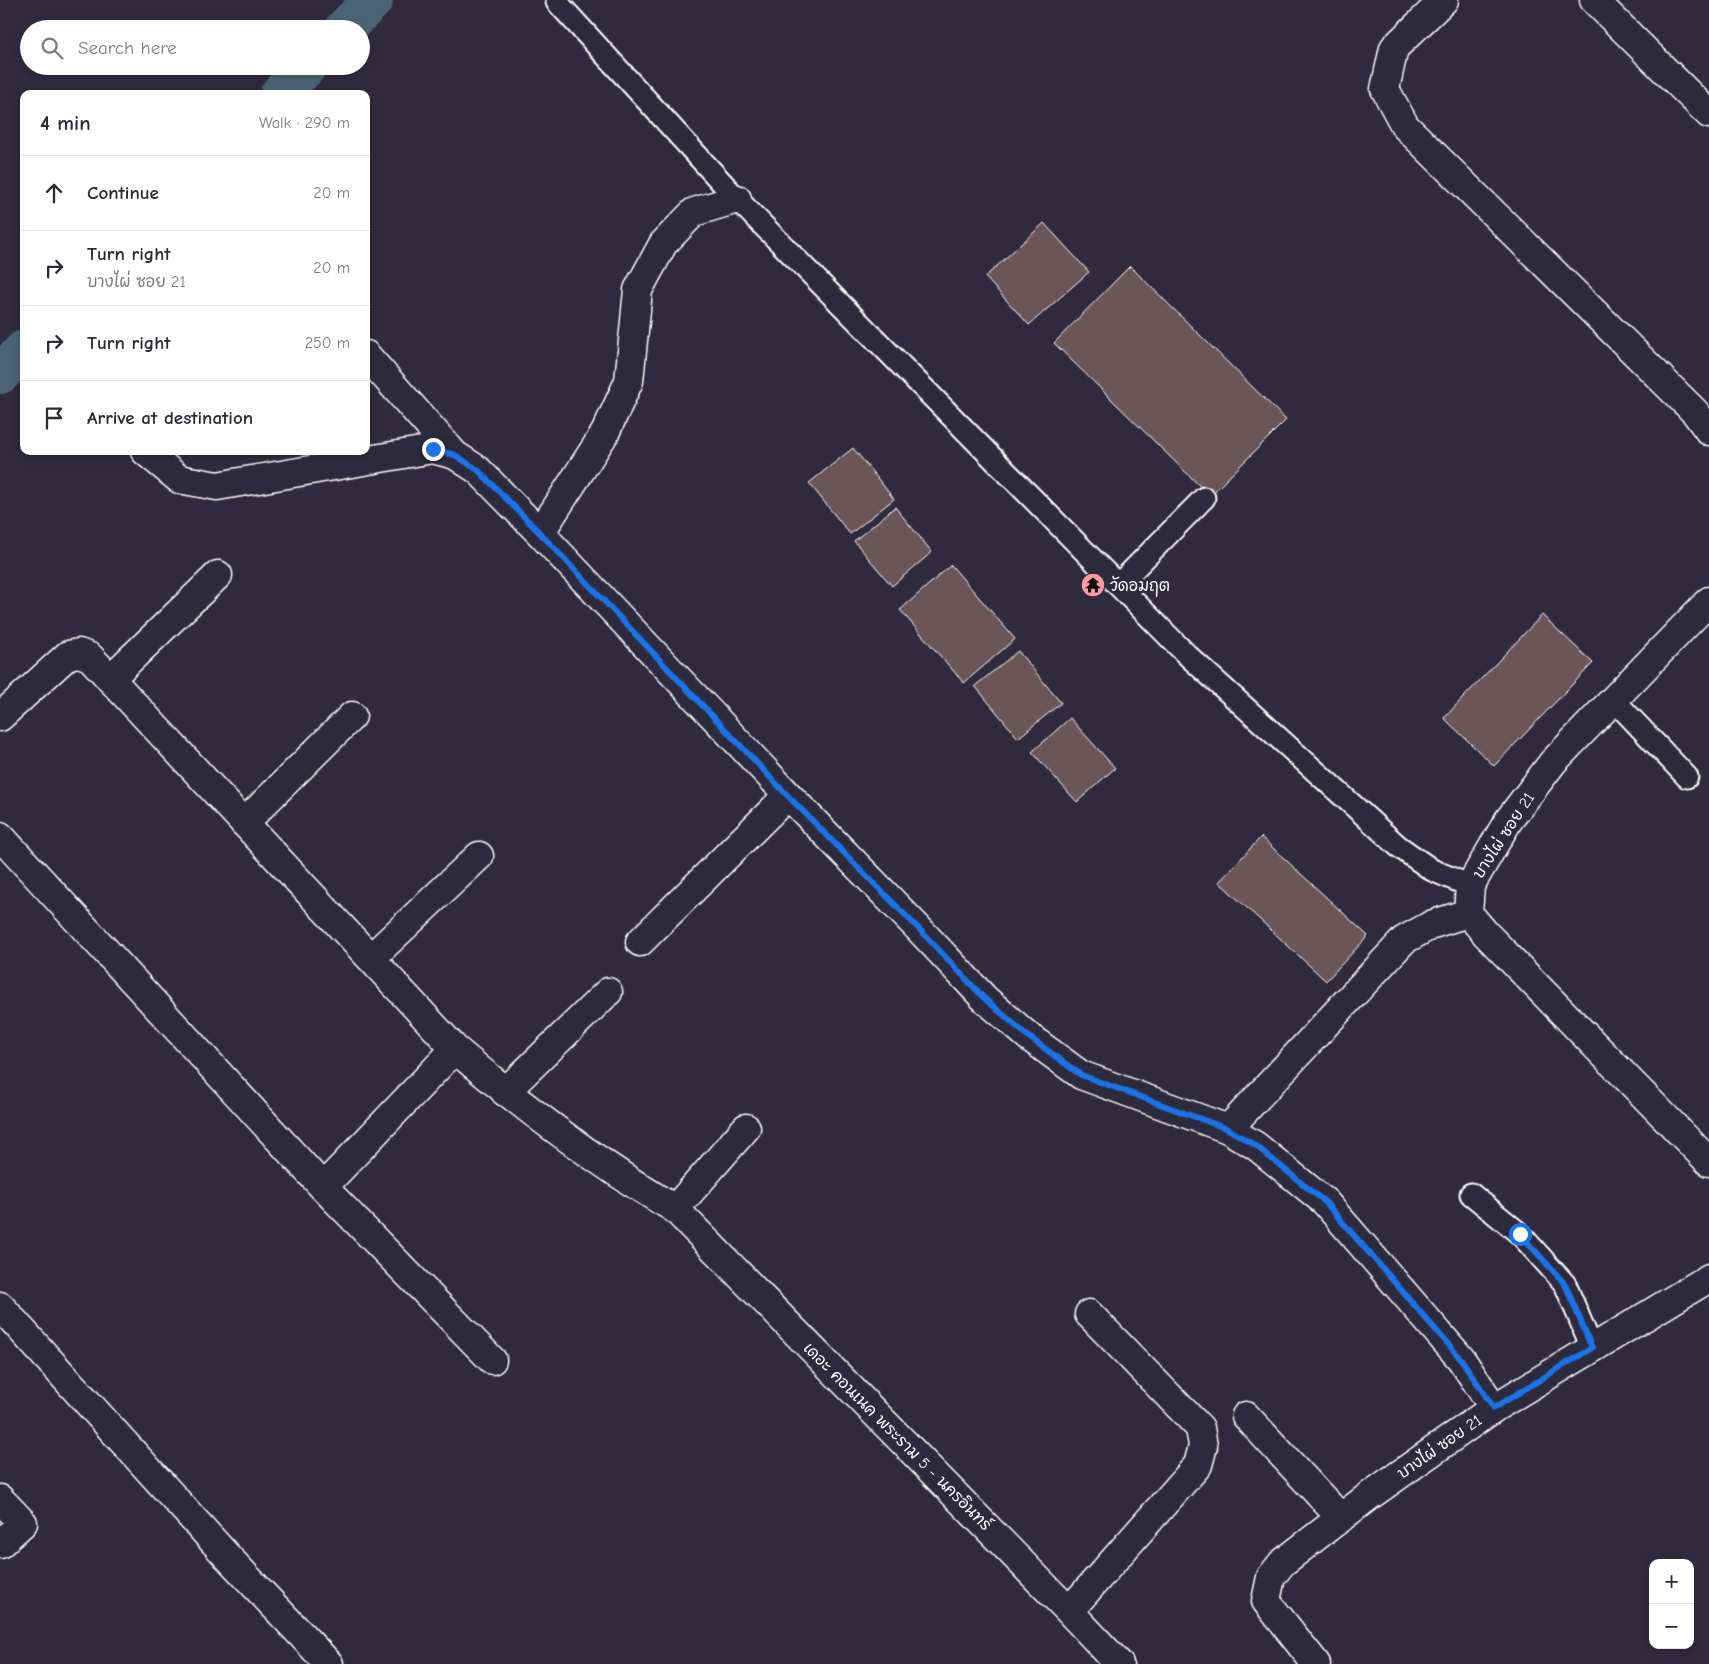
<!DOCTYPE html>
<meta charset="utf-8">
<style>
:root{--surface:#fff;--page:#f2f2f3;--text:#2b2b33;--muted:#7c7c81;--line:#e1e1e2}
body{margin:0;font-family:"Comic Neue","Playpen Sans Thai",sans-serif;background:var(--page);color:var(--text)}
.controls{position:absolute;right:15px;bottom:15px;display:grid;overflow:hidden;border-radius:10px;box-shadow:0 2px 8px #0003}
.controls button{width:45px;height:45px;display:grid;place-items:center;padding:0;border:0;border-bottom:1px solid var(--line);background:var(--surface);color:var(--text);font:25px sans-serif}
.stop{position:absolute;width:15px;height:15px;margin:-11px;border:4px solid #1a73e8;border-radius:50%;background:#fff}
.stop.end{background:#1a73e8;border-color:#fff;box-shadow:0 1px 5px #0008}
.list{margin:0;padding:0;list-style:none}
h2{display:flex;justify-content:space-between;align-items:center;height:65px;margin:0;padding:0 20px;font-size:21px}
h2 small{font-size:16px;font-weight:400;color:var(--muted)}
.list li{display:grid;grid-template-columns:32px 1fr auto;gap:15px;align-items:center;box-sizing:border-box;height:75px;padding:0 20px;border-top:1px solid var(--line)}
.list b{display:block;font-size:19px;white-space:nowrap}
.list p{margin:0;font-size:16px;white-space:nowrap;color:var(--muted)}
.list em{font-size:16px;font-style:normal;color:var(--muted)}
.icon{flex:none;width:28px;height:28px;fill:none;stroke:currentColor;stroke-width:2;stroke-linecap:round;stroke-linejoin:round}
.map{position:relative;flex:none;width:1709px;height:1664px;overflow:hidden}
.search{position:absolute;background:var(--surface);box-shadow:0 2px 8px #0003;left:20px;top:20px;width:350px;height:55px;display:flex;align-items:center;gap:12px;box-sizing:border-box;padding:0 18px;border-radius:28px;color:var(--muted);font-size:19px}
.panel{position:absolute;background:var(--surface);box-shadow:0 2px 8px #0003;left:20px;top:90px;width:350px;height:365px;border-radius:10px}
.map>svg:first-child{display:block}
</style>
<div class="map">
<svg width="1709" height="1664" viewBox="0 0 1709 1664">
<rect width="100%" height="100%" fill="#2f2a3d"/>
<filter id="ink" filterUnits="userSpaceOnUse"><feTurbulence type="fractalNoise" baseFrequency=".02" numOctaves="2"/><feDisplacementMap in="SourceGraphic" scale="10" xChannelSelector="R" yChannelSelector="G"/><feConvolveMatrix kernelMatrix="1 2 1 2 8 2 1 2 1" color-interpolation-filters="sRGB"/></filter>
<g filter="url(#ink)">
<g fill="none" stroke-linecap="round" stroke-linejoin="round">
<path stroke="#4c6575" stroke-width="40" d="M344,29L373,0
M280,94L307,66
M0,374L24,350"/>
</g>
<path fill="#6b5659" stroke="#fff" d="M1044,223L1089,272L1029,325L985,277Z
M1130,266L1286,420L1210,496L1054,343Z
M853,448L894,499L850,534L809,483Z
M895,507L932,552L892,586L854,541Z
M951,565L1015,639L964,683L900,610Z
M1542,615L1593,663L1494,766L1444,718Z
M1018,651L1061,703L1018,738L975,686Z
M1070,718L1115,768L1077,802L1032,752Z
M1261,837L1368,936L1326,981L1219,882Z"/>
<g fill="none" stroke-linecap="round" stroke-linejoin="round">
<g stroke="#fff" stroke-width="25">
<path id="lane" d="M557,2L737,199L1186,654L1398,846L1432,870L1470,886
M1118,585L1204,498
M1614,700L1687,777
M1471,1194L1520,1234L1565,1284L1592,1348"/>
</g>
<g stroke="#fff" stroke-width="31">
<path id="street" d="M1444,0L1394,48L1385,89L1405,126L1695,412L1709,431
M1594,0L1709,114
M366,355L455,455
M145,451L179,479L217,486L433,449L455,455L478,470L540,533L788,795L918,928L985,999L1029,1037L1081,1075L1228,1129L1256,1146L1325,1202L1461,1359L1494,1408
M540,533L605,433L629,381L638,290L663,244L694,212L737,199
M1709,601L1553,762L1508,821L1470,886L1468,913L1486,934L1709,1162
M110,679L218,575
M0,717L68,655L79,653L90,657L455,1049C524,1108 597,1163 675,1209L1069,1611L1119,1664
M244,823L352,716
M0,836L323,1187L492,1360
M640,942L788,795
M371,958L479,856
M505,1092L608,992
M1228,1129L1404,940L1433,924L1468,913
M323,1187L455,1049
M675,1209L746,1128
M0,1306L225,1554L329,1664
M1246,1416L1341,1518
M0,1499L23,1523L0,1544
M1069,1611L1198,1465L1203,1446L1200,1428L1089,1314
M1316,1664L1266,1601L1271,1577L1282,1563L1369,1496L1494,1408L1709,1278"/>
</g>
<use href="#lane" stroke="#2f2a3d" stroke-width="21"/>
<use href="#street" stroke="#2f2a3d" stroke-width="28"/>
</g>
</g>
<g fill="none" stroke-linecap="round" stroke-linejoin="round" filter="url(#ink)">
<path stroke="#1a73e8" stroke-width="6" d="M433,449L455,455L478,470L540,533L788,796L918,928L985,999L1029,1037L1081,1075L1228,1129L1256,1146L1325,1202L1461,1359L1494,1408L1592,1348L1565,1284L1520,1234"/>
</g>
<defs>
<g id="temple-disc" transform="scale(1.25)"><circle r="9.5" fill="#ff9aa2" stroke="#2f2a3d"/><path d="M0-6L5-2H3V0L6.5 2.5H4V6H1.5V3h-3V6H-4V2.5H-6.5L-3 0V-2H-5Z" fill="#111"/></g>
</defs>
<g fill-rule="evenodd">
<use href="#temple-disc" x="1093" y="585"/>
</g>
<g text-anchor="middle" stroke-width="5" stroke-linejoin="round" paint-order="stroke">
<g font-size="16" fill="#fff" stroke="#2f2a3d" text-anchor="start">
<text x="1110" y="591">วัดอมฤต</text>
</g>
<g font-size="16" fill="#fff" stroke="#2f2a3d">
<text transform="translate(1503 835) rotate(-57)" y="6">บางไผ่ ซอย 21</text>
<text transform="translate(898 1436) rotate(45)" y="6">เดอะ คอนเนค พระราม 5 - นครอินทร์</text>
<text transform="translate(1439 1446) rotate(-35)" y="6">บางไผ่ ซอย 21</text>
</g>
</g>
</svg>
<div class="controls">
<button>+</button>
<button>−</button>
</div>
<div class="stop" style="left:1520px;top:1234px"></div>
<div class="stop end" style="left:433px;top:449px"></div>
<div class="search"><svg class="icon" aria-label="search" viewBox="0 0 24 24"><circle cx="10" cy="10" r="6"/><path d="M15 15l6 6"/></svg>Search here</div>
<section class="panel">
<h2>4 min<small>Walk · 290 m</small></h2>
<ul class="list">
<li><svg class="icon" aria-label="ahead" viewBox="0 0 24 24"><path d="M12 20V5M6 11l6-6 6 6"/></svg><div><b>Continue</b></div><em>20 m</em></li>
<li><svg class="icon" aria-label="right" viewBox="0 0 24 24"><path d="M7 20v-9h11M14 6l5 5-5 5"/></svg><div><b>Turn right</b><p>บางไผ่ ซอย 21</p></div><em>20 m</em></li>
<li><svg class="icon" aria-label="right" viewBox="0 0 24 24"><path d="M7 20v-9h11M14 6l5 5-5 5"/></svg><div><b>Turn right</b></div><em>250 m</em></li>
<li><svg class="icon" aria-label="arrive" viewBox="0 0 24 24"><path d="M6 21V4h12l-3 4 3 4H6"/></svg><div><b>Arrive at destination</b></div></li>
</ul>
</section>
</div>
